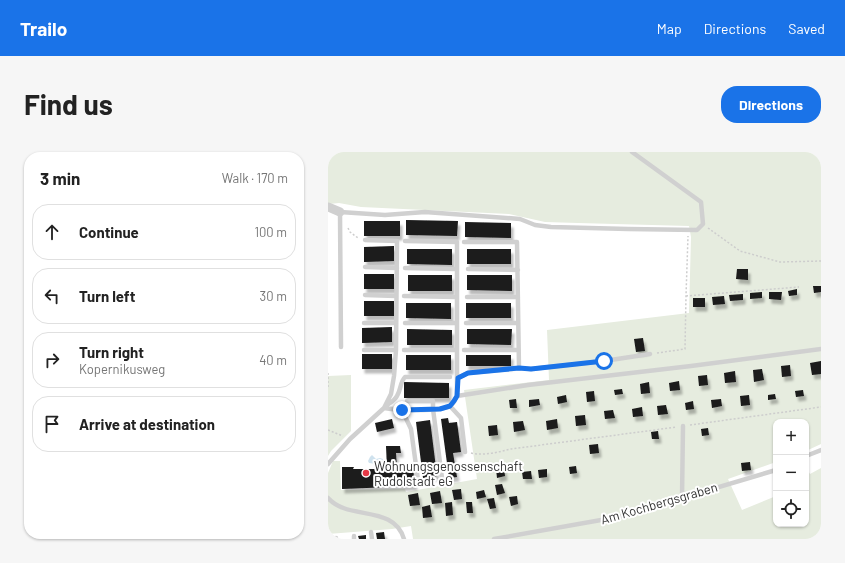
<!DOCTYPE html>
<meta charset="utf-8">
<style>
:root{--surface:#fff;--page:#f6f6f6;--text:#222;--muted:#767676;--line:#e0e0e0;--accent:#1a73e8}
body{margin:0;font-family:Barlow,sans-serif;background:var(--page);color:var(--text)}
.controls{position:absolute;right:12px;bottom:12px;display:grid;overflow:hidden;border-radius:8px;box-shadow:0 1px 3px #0004}
.controls button{width:36px;height:36px;display:grid;place-items:center;padding:0;border:0;border-bottom:1px solid var(--line);background:var(--surface);color:var(--text);font:20px sans-serif}
.stop{position:absolute;width:12px;height:12px;margin:-9px;border:3px solid #1a73e8;border-radius:50%;background:#fff}
.stop.end{background:#1a73e8;border-color:#fff;box-shadow:0 1px 4px #0008}
.list{margin:0;padding:0;list-style:none}
h2{display:flex;justify-content:space-between;align-items:center;height:52px;margin:0;padding:0 16px;font-size:17px}
h2 small{font-size:13px;font-weight:400;color:var(--muted)}
.list li{display:grid;grid-template-columns:26px 1fr auto;gap:12px;align-items:center;box-sizing:border-box;height:56px;margin:0 8px 8px;padding:0 8px;border:1px solid var(--line);border-radius:16px}
.list b{display:block;font-size:15px;white-space:nowrap}
.list p{margin:0;font-size:13px;white-space:nowrap;color:var(--muted)}
.list em{font-size:13px;font-style:normal;color:var(--muted)}
.icon{flex:none;width:22px;height:22px;fill:none;stroke:currentColor;stroke-width:2;stroke-linecap:round;stroke-linejoin:round}
.map{position:relative;flex:none;width:493px;height:387px;overflow:hidden;border-radius:16px}
header{display:flex;align-items:center;gap:24px;box-sizing:border-box;height:56px;padding:0 20px;background:var(--accent);color:#fff}
header strong{font-size:19px}
nav{display:flex;gap:22px;margin-inline-start:auto;font-size:14px}
.intro{display:flex;align-items:center;justify-content:space-between;box-sizing:border-box;height:96px;padding:0 24px}
h1{margin:0;font-size:28px}
.button{padding:10px 18px;border-radius:16px;background:var(--accent);color:#fff;font-size:14px;font-weight:700}
main{display:flex;gap:24px;padding:0 24px}
aside{flex:1;background:var(--surface);border-radius:16px;box-shadow:0 1px 3px #0004}
.map>svg:first-child{display:block}
</style>
<header>
<strong>Trailo</strong>
<nav><a>Map</a><a>Directions</a><a>Saved</a></nav>
</header>
<div class="intro"><h1>Find us</h1><a class="button">Directions</a></div>
<main>
<aside>
<h2>3 min<small>Walk · 170 m</small></h2>
<ul class="list">
<li><svg class="icon" aria-label="ahead" viewBox="0 0 24 24"><path d="M12 20V5M6 11l6-6 6 6"/></svg><div><b>Continue</b></div><em>100 m</em></li>
<li><svg class="icon" aria-label="left" viewBox="0 0 24 24"><path d="M17 20v-9H6M10 6l-5 5 5 5"/></svg><div><b>Turn left</b></div><em>30 m</em></li>
<li><svg class="icon" aria-label="right" viewBox="0 0 24 24"><path d="M7 20v-9h11M14 6l5 5-5 5"/></svg><div><b>Turn right</b><p>Kopernikusweg</p></div><em>40 m</em></li>
<li><svg class="icon" aria-label="arrive" viewBox="0 0 24 24"><path d="M6 21V4h12l-3 4 3 4H6"/></svg><div><b>Arrive at destination</b></div></li>
</ul>
</aside>
<div class="map">
<svg width="493" height="387" viewBox="0 0 493 387">
<defs>
<filter id="shadow"><feDropShadow dx="2.5" dy="4.5" stdDeviation="1" flood-color="#0004"/></filter>
</defs>
<rect width="100%" height="100%" fill="#fff"/>
<path fill="#e6ecdf" d="M0,0H493V292L478,299V270H448V310L400,327L414,358L448,344V372H478V315L482,322L493,316V387H85L83,374L64,377L0,382V321L5,309H12L13,338L77,337L78,340L149,327L136,238L221,228L219,178L361,161L363,85L361,74L250,71L217,70L181,62L33,55L11,51L1,52H0Z
M23,223V279L3,299L0,304V224Z"/>
<path fill="#cfe2ee" d="M44,303L48,307L52,306L55,307L56,310L54,314C49,314 47,311 41,311L40,309L42,305Z"/>
<path fill="#1a1a1a" filter="url(#shadow)" d="M78,68L130,69L129,84L78,83Z
M36,69H72V84H36Z
M137,70L183,71V86L137,85Z
M66,94V109L36,110V95Z
M79,97H124V113L79,112Z
M139,97H183V112H139Z
M409,117H420V128L408,127Z
M36,122H66V137H36Z
M80,123H124V139H80Z
M139,123H184V139L139,138Z
M485,134H493V140L486,141Z
M469,137V143L461,144L460,139Z
M434,140V146L422,147V141Z
M441,140H454L453,148L441,147Z
M415,142V148L402,149L401,143Z
M396,144L397,152L385,153L384,145Z
M365,146H377V155H365Z
M36,149H66V164H36Z
M78,151H123V167L78,166Z
M138,151H183V166H138Z
M64,175V190L34,191V176Z
M79,177L124,178V193H79Z
M139,177H184L183,193L139,192Z
M315,186L317,199L308,200L306,187Z
M34,202H64V217H34Z
M78,203H123V218H78Z
M138,203H183V214H138Z
M493,209V222L484,223L482,211Z
M462,213L463,224L454,225L453,214Z
M434,217L436,228L426,230L425,218Z
M407,219L408,230L397,231L396,221Z
M379,223L380,233L371,234L370,224Z
M351,229L352,238L342,239L341,231Z
M76,230L121,231V246H76Z
M321,230L322,241L313,242L312,232Z
M294,237L295,242L287,243L286,238Z
M475,238L476,244L468,245L467,239Z
M266,239L267,249L259,250L258,240Z
M447,242L448,247L440,248V243Z
M238,243L239,250L230,252L229,245Z
M421,243L422,253L413,254L412,244Z
M188,247L189,256H182L181,248Z
M211,247L212,253L201,255V248Z
M393,247L394,254L384,256L383,248Z
M365,249L366,257L358,258L357,251Z
M338,253L340,262L330,263L329,254Z
M314,255L315,264L305,265L304,257Z
M285,258L287,266L277,267L276,259Z
M257,263L258,273L248,274L247,264Z
M120,266L121,271L129,270L133,300L125,301L129,325L121,326L113,267Z
M64,267L66,276L49,280L47,271Z
M229,267L230,276L219,278L218,269Z
M102,268L109,324L95,326L88,270Z
M195,269L197,278L186,280L185,270Z
M169,273L170,283L161,284L160,274Z
M380,276L381,283L374,284L373,277Z
M330,279L331,287H324L323,280Z
M270,292L271,301L262,302L261,293Z
M58,294H72L73,301H68L69,317L85,316L87,334L14,337V315H26L25,317H59Z
M422,310L423,318L414,319L413,311Z
M248,314L249,321L242,322L241,315Z
M176,316L177,324L169,326L168,317Z
M219,317V325L211,326L210,318Z
M203,319L204,327H195L194,320Z
M174,332L177,341L169,343L167,333Z
M133,337L134,347L126,348L124,338Z
M156,338L158,345L149,347L148,340Z
M112,339L114,351L104,352L102,341Z
M90,341L92,353L82,354L80,343Z
M189,344L190,352L183,354L181,345Z
M166,346L168,356L162,357L159,347Z
M124,350L125,363L118,364L117,351Z
M138,350H144L145,361H139Z
M102,353L104,365L95,366L94,355Z
M56,380L57,387H49L48,381Z
M38,383V387H31L30,384Z"/>
<g fill="none" stroke-linecap="round" stroke-linejoin="round">
<path stroke="#cdcdcd" stroke-width="1.5" stroke-dasharray="2 2" stroke-linecap="butt" d="M20,76L22,80L30,86
M380,76L412,99L452,110L493,109
M358,144L471,135
M329,201L357,197L358,144L360,84
M0,221V236
M362,273L493,255
M0,278L15,284
M143,301C157,304 170,300 183,297L349,275"/>
<path stroke="#d0d0d0" stroke-width="4.5" d="M37,88L69,89L68,198L66,224L63,242L56,256
M77,89L129,90V244
M37,115L69,116
M77,116L129,117
M140,117L190,118
M37,143L68,144
M76,144L129,145
M139,145H190
M36,171H68
M77,171H129
M138,171H190
M13,195L12,60L57,63L97,60L192,67L207,73L223,75L300,77L369,78L375,72L373,50L304,0
M36,198H68
M76,198H129
M136,198H190
M191,216L203,217L276,209L322,202
M130,226L140,221L191,216L189,90H136
M79,249H105V257L114,326
M59,253C62,251 67,248 69,244C73,238 72,230 77,225H122
M122,254L133,266L137,300
M74,258L83,277L90,328
M478,304L493,298
M0,312L22,287L56,256C69,258 111,260 122,254C126,252 127,247 129,244L200,233L363,214L493,197
M0,346C20,369 66,352 76,387
M354,346L355,274
M43,380L44,387
M26,384V387
M8,386V387
M166,387L290,365L448,318"/>
<path stroke="#d0d0d0" stroke-width="9" d="M0,55L12,60"/>
</g>
<g fill="none" stroke-linecap="round" stroke-linejoin="round">
<path stroke="#1a73e8" stroke-width="5" d="M74,258L112,257L122,254L126,249L129,244L130,226L140,221L191,216L203,217L276,209"/>
</g>
<circle fill="#e63946" stroke="#fff" stroke-width="1.5" cx="38" cy="321" r="4"/>
<g text-anchor="middle" stroke-width="4" stroke-linejoin="round" paint-order="stroke">
<g font-size="13" fill="#333" stroke="#fff" text-anchor="start">
<text x="46" y="319">Wohnungsgenossenschaft<tspan x="46" dy="15">Rudolstadt eG</tspan></text>
</g>
<g font-size="13" fill="#333" stroke="#fff">
<text transform="translate(331 351) rotate(-16)" y="5">Am Kochbergsgraben</text>
</g>
</g>
</svg>
<div class="controls">
<button>+</button>
<button>−</button>
<button><svg class="icon" aria-label="locate" viewBox="0 0 24 24"><circle cx="12" cy="12" r="6"/><path d="M12 2v4M12 18v4M2 12h4M18 12h4"/></svg></button>
</div>
<div class="stop" style="left:276px;top:209px"></div>
<div class="stop end" style="left:74px;top:258px"></div>
</div>
</main>
